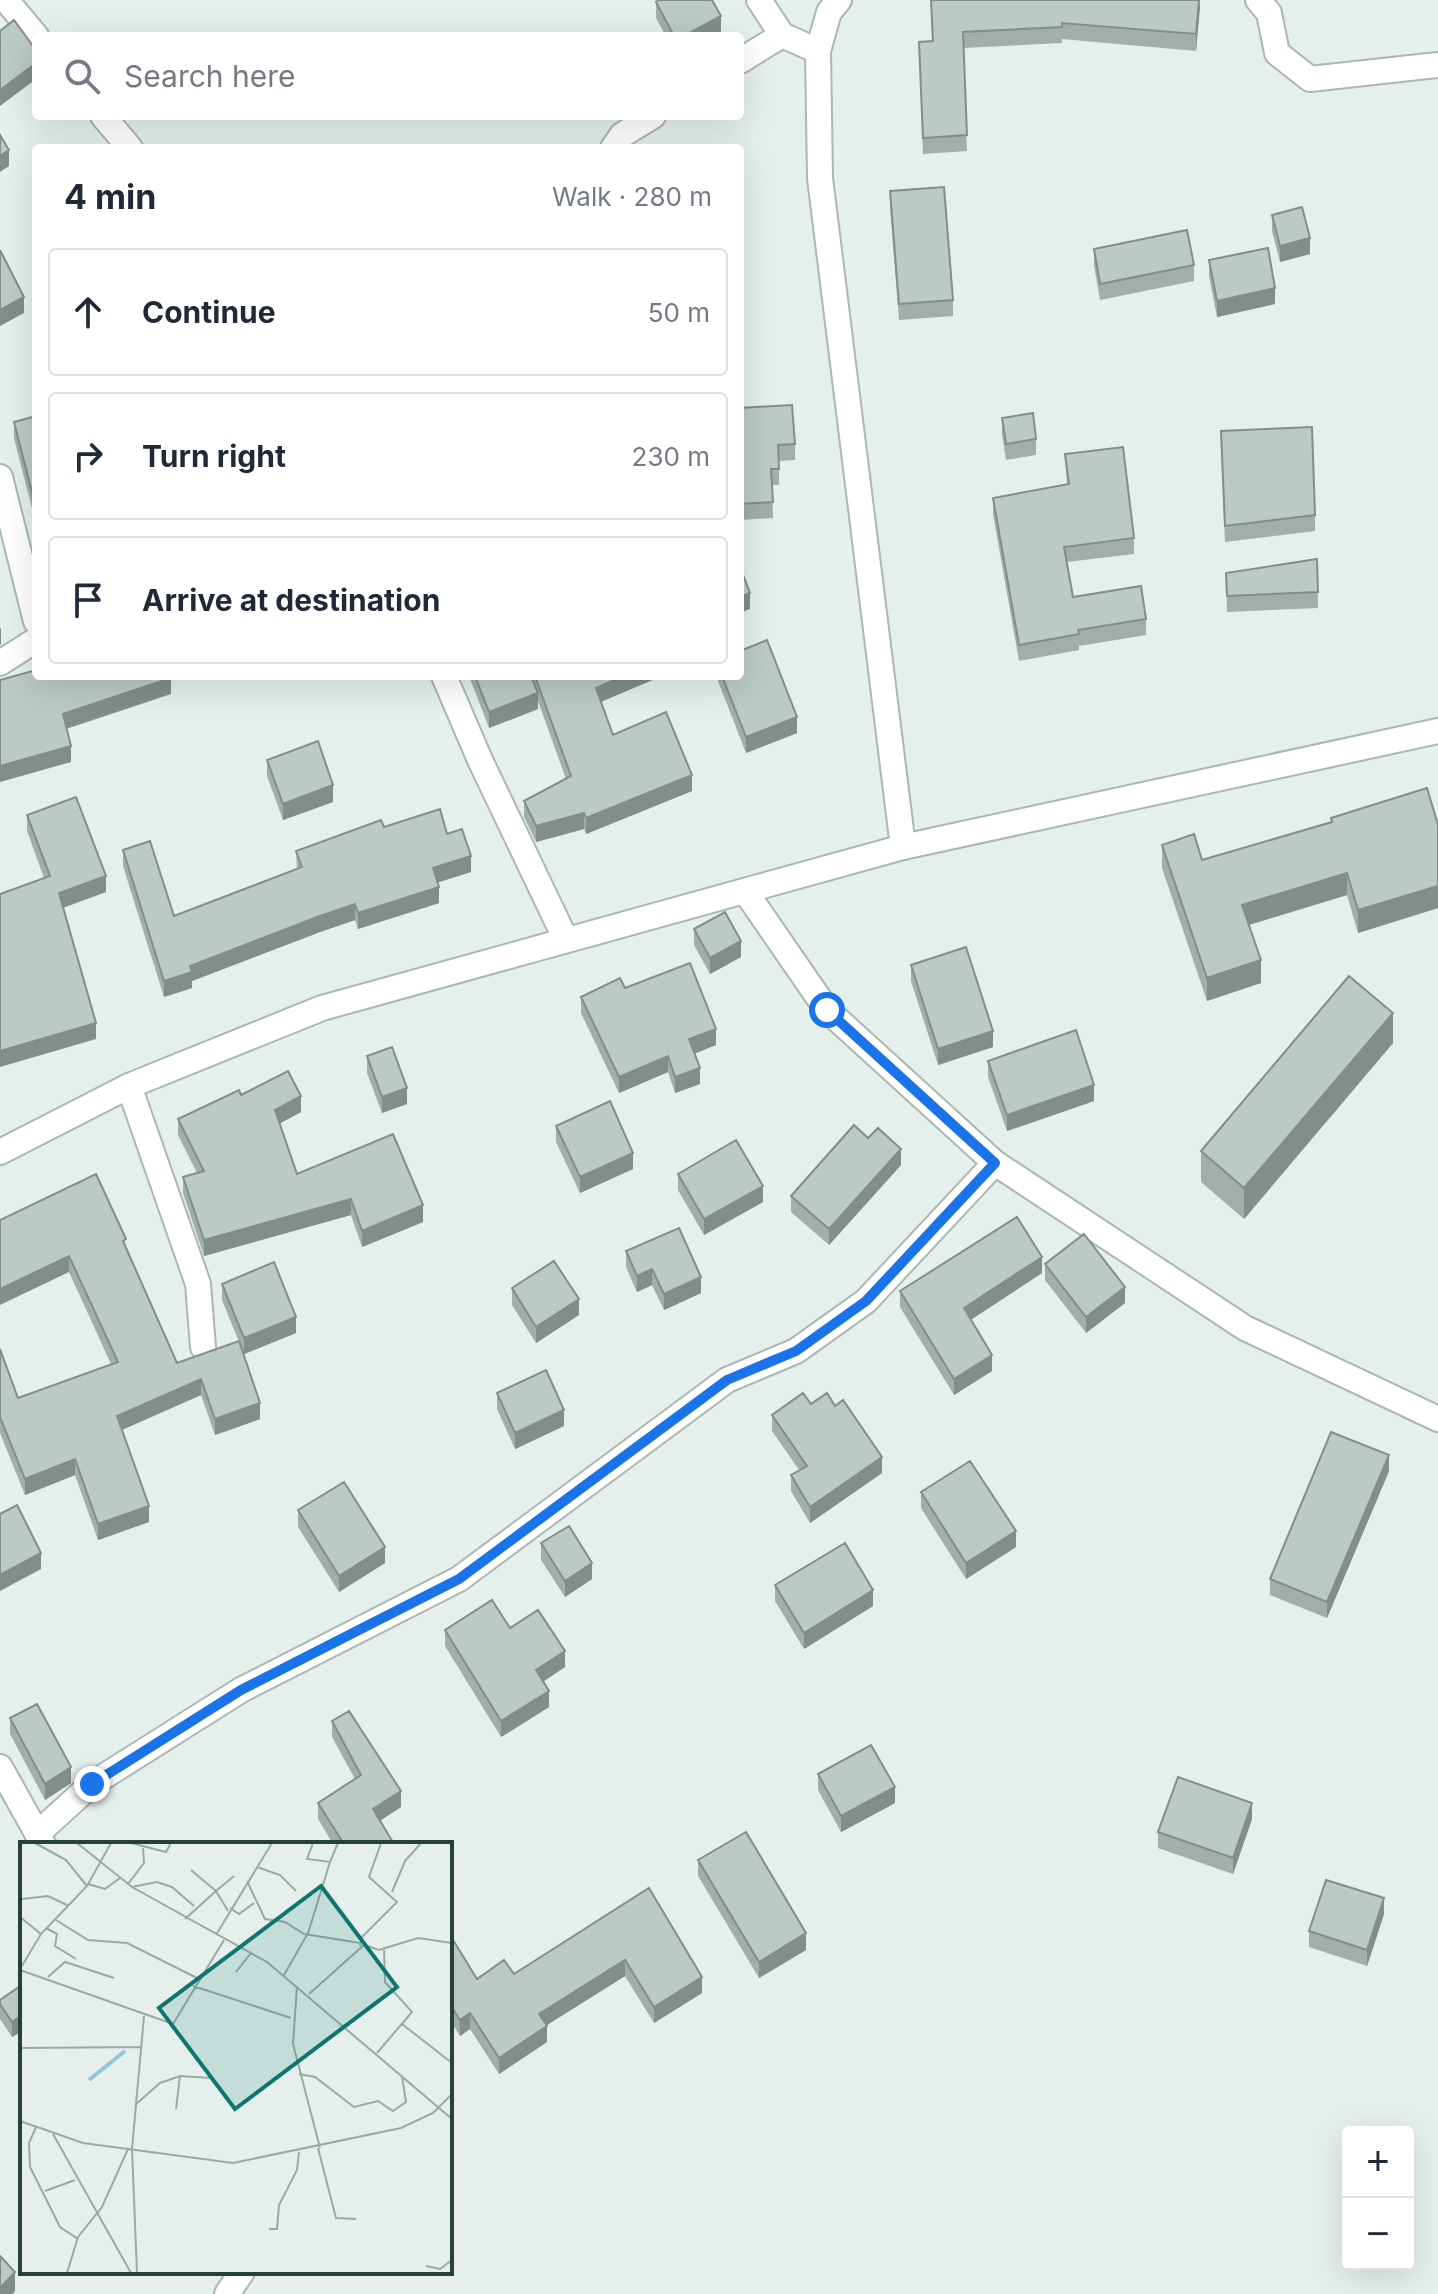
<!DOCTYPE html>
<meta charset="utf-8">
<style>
:root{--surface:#fff;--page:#f2f2f3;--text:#1f2937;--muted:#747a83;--line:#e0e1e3}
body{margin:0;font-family:Inter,sans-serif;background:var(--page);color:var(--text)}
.controls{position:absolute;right:24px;bottom:24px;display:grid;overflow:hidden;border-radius:8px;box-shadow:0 8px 32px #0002}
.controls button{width:72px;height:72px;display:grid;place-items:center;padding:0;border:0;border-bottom:2px solid var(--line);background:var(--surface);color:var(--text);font:40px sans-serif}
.stop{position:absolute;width:24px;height:24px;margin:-18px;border:6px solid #1a73e8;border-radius:50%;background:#fff}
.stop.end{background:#1a73e8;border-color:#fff;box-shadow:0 2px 8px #0008}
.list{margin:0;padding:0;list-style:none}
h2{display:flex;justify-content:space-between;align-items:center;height:104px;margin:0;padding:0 32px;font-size:34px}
h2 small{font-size:26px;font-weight:400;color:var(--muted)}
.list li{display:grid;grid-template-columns:52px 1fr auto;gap:24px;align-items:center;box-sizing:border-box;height:128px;margin:0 16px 16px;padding:0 16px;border:2px solid var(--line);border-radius:8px}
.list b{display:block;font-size:30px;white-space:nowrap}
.list em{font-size:26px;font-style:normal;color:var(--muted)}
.icon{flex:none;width:44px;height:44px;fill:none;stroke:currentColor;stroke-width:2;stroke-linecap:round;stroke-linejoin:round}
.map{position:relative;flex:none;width:1438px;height:2294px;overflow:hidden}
.search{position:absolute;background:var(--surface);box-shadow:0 8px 32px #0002;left:32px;top:32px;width:712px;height:88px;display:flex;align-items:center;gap:20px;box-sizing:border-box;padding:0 28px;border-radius:8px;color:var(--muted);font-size:30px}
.panel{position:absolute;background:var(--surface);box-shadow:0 8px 32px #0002;left:32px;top:144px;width:712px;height:536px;border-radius:8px}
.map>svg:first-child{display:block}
</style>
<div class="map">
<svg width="1438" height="2294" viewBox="0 0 1438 2294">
<rect width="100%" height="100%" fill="#e6efeb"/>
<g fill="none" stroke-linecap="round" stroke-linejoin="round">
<g stroke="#a8b8b2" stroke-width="28">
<path id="street" d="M6,0L36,36
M759,0L782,35L818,51
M839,0L829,12L818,51L820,178L903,847
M1258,0L1269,13L1277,53L1310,79L1438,65
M740,61L782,35
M103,116L130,148
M613,148L622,135L653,116
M0,477L36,621
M0,663L36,640
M444,676L480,760L565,938
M745,891L827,1010L995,1163L1245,1328L1438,1419
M129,1086L198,1284L203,1347
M0,1767L43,1844
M37,1834L92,1784L241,1690L459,1579L727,1380L796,1351L866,1301L995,1163
M227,2294L242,2272"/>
</g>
<g stroke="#a4bbb3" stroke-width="28">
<path id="secondary" d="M0,1152L129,1086L322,1008L903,847L1438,731"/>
</g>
<use href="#street" stroke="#fff" stroke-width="24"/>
<use href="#secondary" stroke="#fff" stroke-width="24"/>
</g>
<path fill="#a1aea9" d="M931,0H1200L1196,51L1062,39V43L963,48L967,151L923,154L919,42L932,41Z
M656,2L721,32L713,36H666L656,18Z
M890,191L953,300V316L899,320L890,207Z
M1272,215L1310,254L1280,262L1272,231Z
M1094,249L1194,265V281L1100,300L1094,265Z
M1209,260L1275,304L1217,317L1209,276Z
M740,408L795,444V460L779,461V485H772L773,518L740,520Z
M36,416L34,516L14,438V422Z
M1002,418L1036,439V455L1006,460L1002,434Z
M1221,447L1315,515V531L1225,542Z
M1065,454L1134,538V554L1067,562L1073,597L1146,619V635L1079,646V650L1019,661L993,514V498L1067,485Z
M1317,559L1318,608L1227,612L1226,573Z
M469,676H531L534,683V676H662L601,701L613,735L692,791L586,834L584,829L536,842L524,817V801L566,779L538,701V709L489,728Z
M716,676H740L797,733L746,753Z
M267,760L333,802L283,820L267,776Z
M27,815L106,892L63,908L96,1039L44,878L27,831Z
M1331,818L1438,825V908L1358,933L1347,895L1249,925L1261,983L1207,1001L1162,868V845L1202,860L1331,822Z
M384,827L447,834L471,872L438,882L439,903L358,929L355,920L320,932L192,981V988L164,997L123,866V850L174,916L297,869L296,851Z
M694,929L741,957L710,974L694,945Z
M911,965L993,1047L938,1065L911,981Z
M625,988L716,1045L694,1053L700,1084L675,1093L668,1072L619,1093L581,1013V997Z
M1393,1043L1244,1219L1201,1182V1151Z
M367,1056L407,1104L382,1113L367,1073Z
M988,1061L1094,1101L1007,1131L988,1077Z
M241,1095L301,1112L280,1123L297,1174L423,1222L362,1247L351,1215L204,1256L183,1193V1177L197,1173L178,1135V1119Z
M556,1126L633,1169L580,1193L556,1142Z
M868,1138L901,1165L829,1245L791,1212V1196Z
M678,1174L763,1202L704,1235L678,1190Z
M0,1220L126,1248L177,1363L260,1419L215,1435L201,1395L122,1430L149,1522L98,1540L75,1475L25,1495L0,1433V1349L18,1398L111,1364L69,1272Z
M626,1251L701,1293L664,1310L652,1285L637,1292L626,1267Z
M1045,1264L1125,1303L1086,1333L1045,1280Z
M1042,1273L971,1320L992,1371L954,1395L900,1307V1291Z
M222,1284L296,1333L244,1354L222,1300Z
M512,1288L579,1315L536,1343L512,1305Z
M497,1393L564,1426L515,1449L497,1409Z
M811,1404L882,1473L810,1523L791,1491V1475L799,1470L772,1431V1415Z
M1389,1471L1327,1618L1270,1595V1579Z
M921,1492L1016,1547L966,1579L921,1508Z
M298,1510L385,1563L339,1592L298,1527Z
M541,1543L592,1579L565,1597L541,1560Z
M775,1585L873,1606L804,1649L775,1601Z
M510,1628L565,1667L543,1682L549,1707L501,1737L445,1646V1630Z
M10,1718L71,1783L45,1800L10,1734Z
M332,1721L401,1807L380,1821L394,1844H333L318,1819V1803L355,1779L332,1737Z
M818,1774L895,1803L841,1832L818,1790Z
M1252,1819L1233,1874L1158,1848V1832Z
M698,1860L806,1950L759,1978L698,1876Z
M649,1888L702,1993L654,2023L625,1976L547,2025V2042L499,2074L470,2029L460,2036L450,2020V1935L477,1979L514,1974Z
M1384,1914L1367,1966L1309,1947V1931Z
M22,1985V2038L19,2033L12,2037L0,2019V2000Z"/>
<path fill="#838d89" d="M1199,0L1200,8L1196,51V34Z
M721,16V32L713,36H684Z
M36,63V79L0,106V90Z
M9,150V166L0,172V156Z
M1310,238V254L1280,262V246Z
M1275,288V304L1217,317V301Z
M24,297V313L0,326V310Z
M34,500H36V516H34Z
M750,593V609L740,613V597Z
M1,628V644L0,645V629Z
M623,676H662L596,704V688Z
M171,678V694L63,730V714Z
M538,693V709L489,728V712Z
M797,717V733L746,753V737Z
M71,746V762L0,782V766Z
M692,775V791L586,834V818Z
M333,785V802L283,820V804Z
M584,813V829L536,842V826Z
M471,856V872L433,884V868Z
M1347,873V895L1242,927V905Z
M106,876V892L59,909V893Z
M1438,886V908L1358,933V910Z
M439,887V903L358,929V913Z
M355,904V920L320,932L192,981V988L164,997V981L190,966L320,916Z
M741,941V957L710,974V958Z
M1261,960V983L1207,1001V978Z
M1393,1013V1043L1244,1219V1188Z
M96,1023V1039L0,1067V1051Z
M716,1029V1045L689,1056V1039Z
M993,1031V1047L938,1065V1049Z
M668,1056V1072L619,1093V1077Z
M700,1068V1084L675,1093V1077Z
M1094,1085V1101L1007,1131V1115Z
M407,1088V1104L382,1113V1097Z
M301,1096V1112L275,1126V1110Z
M901,1149V1165L829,1245V1229Z
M633,1153V1169L580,1193V1177Z
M763,1186V1202L704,1235V1219Z
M351,1199V1215L204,1256V1240Z
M423,1205V1222L362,1247V1231Z
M69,1256V1272L0,1305V1289Z
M1042,1257V1273L964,1324V1308Z
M652,1269V1285L637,1292V1276Z
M701,1277V1293L664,1310V1294Z
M1125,1287V1303L1086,1333V1317Z
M579,1299V1315L536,1343V1327Z
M296,1317V1333L244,1354V1338Z
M992,1355V1371L954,1395V1379Z
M201,1379V1395L117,1432V1416Z
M260,1403V1419L215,1435V1419Z
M564,1410V1426L515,1449V1433Z
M1389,1455V1471L1327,1618V1602Z
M882,1457V1473L810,1523V1507Z
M75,1459V1475L25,1495V1479Z
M149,1506V1522L98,1540V1524Z
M1016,1531V1547L966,1579V1563Z
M385,1547V1563L339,1592V1576Z
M41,1553V1569L0,1591V1575Z
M592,1563V1579L565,1597V1581Z
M873,1590V1606L804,1649V1633Z
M565,1651V1667L536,1686V1670Z
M549,1691V1707L501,1737V1721Z
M71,1767V1783L45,1800V1784Z
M895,1787V1803L841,1832V1816Z
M401,1791V1807L373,1825V1809Z
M1252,1803V1819L1233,1874V1858Z
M1384,1898V1914L1367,1966V1950Z
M806,1933V1950L759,1978V1962Z
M625,1960V1976L539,2030V2014Z
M702,1977V1993L654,2023V2007Z
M470,2013V2029L460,2036V2020Z
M19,2017V2033L12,2037V2022Z
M547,2026V2042L499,2074V2058Z
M15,2272V2291L13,2294H0V2288Z"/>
<path fill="#bbcac4" stroke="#838d89" stroke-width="2" d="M659,0H712L721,16L684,36H674L656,2Z
M931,0H1199L1196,34L1062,23V27L963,32L967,135L923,138L919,42L933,41Z
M14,20L36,50V63L0,90V31Z
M0,135L9,150L0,156Z
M944,187L953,300L899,304L890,191Z
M1302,207L1310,238L1280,246L1272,215Z
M1187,230L1194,265L1100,284L1094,249Z
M1268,248L1275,288L1217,301L1209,260Z
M0,250L24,297L0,310Z
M792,405L795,444L778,445L779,469H771L773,502L740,504V408Z
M1033,413L1036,439L1006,444L1002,418Z
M36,416V500H34L14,422Z
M1312,427L1315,515L1225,526L1221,431Z
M1123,447L1134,538L1064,547L1073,597L1141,586L1146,619L1078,630L1079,634L1019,645L993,498L1069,484L1065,454Z
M1317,559L1318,592L1227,596L1226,573Z
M740,567L750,593L740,597Z
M767,640L797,717L746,737L722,676H740V651Z
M36,670V676H170L171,678L63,714L71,746L0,766V680Z
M475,676H531L538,693L489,712Z
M535,676H623L596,688L613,735L666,712L692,775L586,818L584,813L536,826L524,801L571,776Z
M318,741L333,785L283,804L267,760Z
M1427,788L1438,825V886L1358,910L1347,873L1242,905L1261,960L1207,978L1162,845L1194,834L1202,860L1332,822L1331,818Z
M76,797L106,876L59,893L96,1023L0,1051V894L50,876L27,815Z
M440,809L447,834L462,829L471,856L433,868L439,887L358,913L355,904L320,916L190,966L192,972L164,981L123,850L150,841L174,916L302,867L296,851L381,820L384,827Z
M725,912L741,941L710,958L694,929Z
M966,947L993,1031L938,1049L911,965Z
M690,963L716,1029L689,1039L700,1068L675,1077L668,1056L619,1077L581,997L620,978L625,988Z
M1349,976L1393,1013L1244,1188L1201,1151Z
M1076,1030L1094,1085L1007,1115L988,1061Z
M392,1047L407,1088L382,1097L367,1056Z
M288,1071L301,1096L275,1110L297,1174L393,1134L423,1205L362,1231L351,1199L204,1240L183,1177L204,1171L178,1119L239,1090L241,1095Z
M610,1101L633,1153L580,1177L556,1126Z
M854,1125L868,1138L878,1128L901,1149L829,1229L791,1196Z
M736,1140L763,1186L704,1219L678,1174Z
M96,1174L126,1239L123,1241L177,1363L239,1341L260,1403L215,1419L201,1379L117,1416L149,1506L98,1524L75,1459L25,1479L0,1417V1349L18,1398L118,1362L69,1256L0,1289V1220Z
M1017,1217L1042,1257L964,1308L992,1355L954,1379L900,1291Z
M679,1228L701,1277L664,1294L652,1269L637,1276L626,1251Z
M1084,1234L1125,1287L1086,1317L1045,1264Z
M554,1261L579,1299L536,1327L512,1288Z
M274,1262L296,1317L244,1338L222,1284Z
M546,1370L564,1410L515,1433L497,1393Z
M803,1393L811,1404L827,1393L835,1406L843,1400L882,1457L810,1507L791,1475L807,1466L772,1415Z
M1331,1432L1389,1455L1327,1602L1270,1579Z
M970,1461L1016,1531L966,1563L921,1492Z
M344,1482L385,1547L339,1576L298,1510Z
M17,1505L41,1553L0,1575V1514Z
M569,1526L592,1563L565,1581L541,1543Z
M845,1543L873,1590L804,1633L775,1585Z
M492,1600L510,1628L538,1610L565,1651L536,1670L549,1691L501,1721L445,1630Z
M37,1704L71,1767L45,1784L10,1718Z
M349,1711L401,1791L373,1809L394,1844H344L318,1803L361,1775L332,1721Z
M871,1745L895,1787L841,1816L818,1774Z
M1178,1777L1252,1803L1233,1858L1158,1832Z
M746,1832L806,1933L759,1962L698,1860Z
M1326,1880L1384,1898L1367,1950L1309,1931Z
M649,1888L702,1977L654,2007L625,1960L539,2014L547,2026L499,2058L470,2013L460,2020L450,2004V1935L477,1979L504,1960L514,1974Z
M22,1985V2022L19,2017L12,2022L0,2004V2000Z
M0,2256L15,2272L0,2288Z"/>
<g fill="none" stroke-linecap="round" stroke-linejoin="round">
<path stroke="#1a73e8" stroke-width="10" d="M92,1784L241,1690L459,1579L727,1380L796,1351L866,1301L995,1163L827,1010"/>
</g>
<g transform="translate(20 1842)">
<rect width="432" height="432" fill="#e6efeb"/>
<path fill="none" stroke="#8ec9d4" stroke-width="4" d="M69,238L105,209"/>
<path fill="none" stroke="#98aaa4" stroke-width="2" d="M15,1L46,18L67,44M57,1L112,45L247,120L432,277M111,1L146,10L151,1M293,1L287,17L310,20L318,1M237,25L260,33L276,49M227,39L245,77L265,80L284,92L340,101M68,42L85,47L100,36M108,42L124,21L123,6M112,45L137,40L152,45L174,64M372,50L385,19L401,1M2,57L28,54L49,64M210,66L219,72L234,61M208,69L196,49L214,34M0,75L21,92M165,77L196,49L171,28M36,78L68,98L107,101L177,136M26,86L37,92L35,104L56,117M196,93L252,1M340,104L342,95L377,60L349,35L361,1M0,127L21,92L67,44L91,1M0,128L153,182L204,98M216,130L231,111M264,133L288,91L310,20M28,135L45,120L94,136M173,144L271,176M277,144L273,202L300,306M289,152L344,103L359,108L398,96L432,101M382,182L432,221M0,206L121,205M357,211L392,170L365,140L364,105M279,232L295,235L334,265L358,259L373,269L386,260L382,234M115,263L140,241L160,234L191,236M156,267L160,234M0,279L63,301L213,321L381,286L413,271L432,252M16,285L9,301L10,325L40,385L58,397M33,292L111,431M298,306L316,376L336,377M25,349L55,338M249,387H257L259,363L277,328L279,310M406,424L420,427L432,418M47,431L58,395L82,365L108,307M117,431L112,307L124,174"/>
<path fill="#0f766e" fill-opacity="0.15" stroke="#0f766e" stroke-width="4" d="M301,44L377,145L215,267L139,166Z"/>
<rect width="432" height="432" fill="none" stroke="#24423a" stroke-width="4"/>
</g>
</svg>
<div class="controls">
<button>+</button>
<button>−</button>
</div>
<div class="stop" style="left:827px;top:1010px"></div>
<div class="stop end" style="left:92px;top:1784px"></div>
<div class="search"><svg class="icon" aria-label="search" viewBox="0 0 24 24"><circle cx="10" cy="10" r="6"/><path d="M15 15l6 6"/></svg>Search here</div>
<section class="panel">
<h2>4 min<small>Walk · 280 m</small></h2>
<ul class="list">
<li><svg class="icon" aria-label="ahead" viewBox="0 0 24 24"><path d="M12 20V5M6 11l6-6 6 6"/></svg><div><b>Continue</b></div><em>50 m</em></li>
<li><svg class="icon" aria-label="right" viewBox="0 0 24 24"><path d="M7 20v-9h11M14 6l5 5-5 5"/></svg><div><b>Turn right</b></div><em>230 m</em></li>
<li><svg class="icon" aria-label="arrive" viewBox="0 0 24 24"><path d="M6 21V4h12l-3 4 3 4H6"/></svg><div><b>Arrive at destination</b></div></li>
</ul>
</section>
</div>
